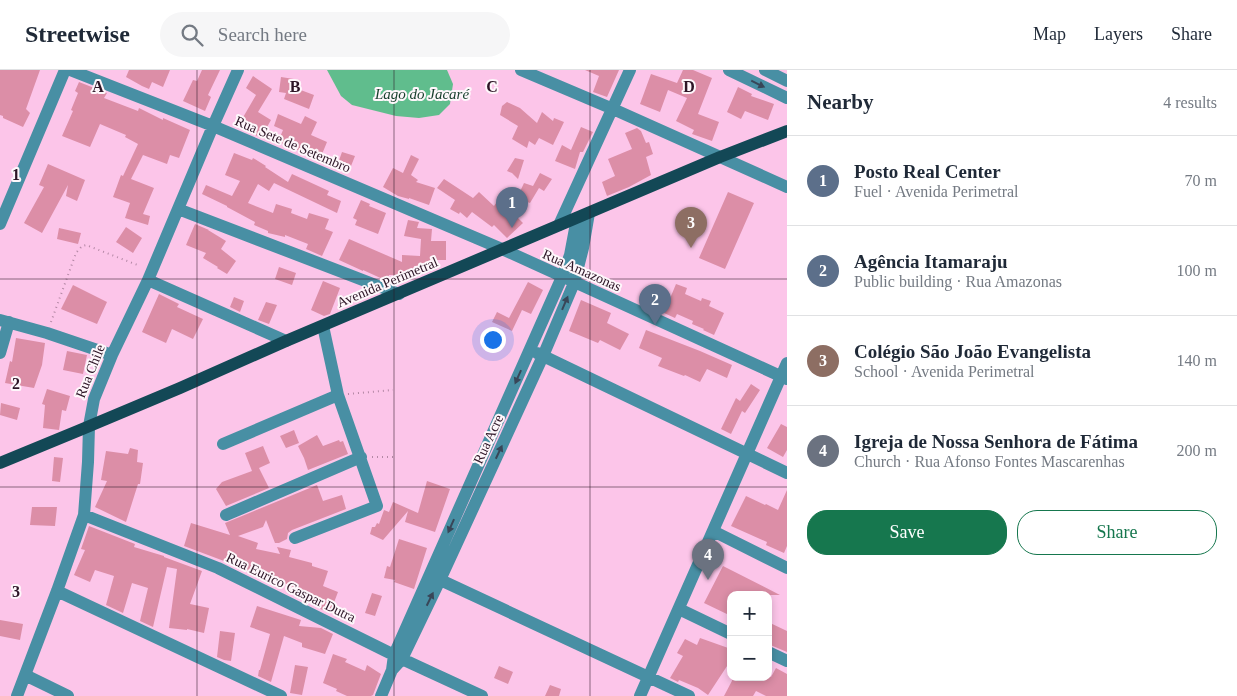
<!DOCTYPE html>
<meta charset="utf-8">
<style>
:root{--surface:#fff;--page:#f6f6f7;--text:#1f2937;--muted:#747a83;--line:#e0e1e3;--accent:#16774e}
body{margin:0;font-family:Georgia,serif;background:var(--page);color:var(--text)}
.controls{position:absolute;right:15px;bottom:15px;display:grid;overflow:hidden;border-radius:10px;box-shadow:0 2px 8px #0003}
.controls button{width:45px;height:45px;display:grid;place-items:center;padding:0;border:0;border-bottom:1px solid var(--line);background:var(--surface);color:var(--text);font:25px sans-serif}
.you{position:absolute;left:492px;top:269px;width:18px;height:18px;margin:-12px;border:4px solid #fff;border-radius:50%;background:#1a73e8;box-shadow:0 0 0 8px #1a73e833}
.badge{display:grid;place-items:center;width:32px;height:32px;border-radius:50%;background:var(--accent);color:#fff;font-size:16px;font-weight:700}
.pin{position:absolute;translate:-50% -41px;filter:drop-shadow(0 1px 2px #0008)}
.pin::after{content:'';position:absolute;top:26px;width:18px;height:15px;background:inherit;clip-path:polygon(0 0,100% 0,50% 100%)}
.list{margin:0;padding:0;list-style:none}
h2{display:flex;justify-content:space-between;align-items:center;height:65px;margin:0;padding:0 20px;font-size:21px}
h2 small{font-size:16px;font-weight:400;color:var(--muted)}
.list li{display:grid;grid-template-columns:32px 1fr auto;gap:15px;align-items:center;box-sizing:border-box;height:90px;padding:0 20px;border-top:1px solid var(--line)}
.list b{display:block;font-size:19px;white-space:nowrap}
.list p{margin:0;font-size:16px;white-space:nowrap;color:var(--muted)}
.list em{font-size:16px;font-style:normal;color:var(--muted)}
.actions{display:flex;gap:10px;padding:15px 20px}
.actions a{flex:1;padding:11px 0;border:1px solid var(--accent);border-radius:20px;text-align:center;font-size:18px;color:var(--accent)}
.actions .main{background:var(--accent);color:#fff}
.icon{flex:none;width:28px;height:28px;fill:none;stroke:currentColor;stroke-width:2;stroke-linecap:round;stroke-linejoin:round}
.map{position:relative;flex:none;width:787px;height:626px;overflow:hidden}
header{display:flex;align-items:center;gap:30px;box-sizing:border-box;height:70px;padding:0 25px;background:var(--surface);border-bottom:1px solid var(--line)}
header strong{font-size:24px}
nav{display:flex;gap:28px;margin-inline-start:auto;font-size:18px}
.search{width:350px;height:45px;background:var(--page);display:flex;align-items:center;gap:12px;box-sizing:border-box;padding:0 18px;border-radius:28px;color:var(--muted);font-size:19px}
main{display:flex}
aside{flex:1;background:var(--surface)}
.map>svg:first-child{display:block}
</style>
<header>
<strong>Streetwise</strong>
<div class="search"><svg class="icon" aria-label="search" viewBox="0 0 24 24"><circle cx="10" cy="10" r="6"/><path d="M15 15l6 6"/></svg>Search here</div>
<nav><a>Map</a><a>Layers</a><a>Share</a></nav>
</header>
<main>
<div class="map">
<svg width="787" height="626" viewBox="0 0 787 626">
<rect width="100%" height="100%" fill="#fcc5e9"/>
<path fill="#60bd8d" d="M327,0H447L453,14L450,34L439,45L419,48L396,46L352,35L341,26Z"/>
<path fill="#dc8ea7" d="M0,0H40L26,39L30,43L23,57L3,48V46L0,45Z
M129,0H170L163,17L152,12L149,19L142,16L126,7Z
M202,0H220L208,25L211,27L205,41L183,31L193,10L197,11Z
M585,0H619L607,27L593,22L599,6Z
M683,0H693L712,8L698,44L719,52L712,71L692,64L694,60L676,51L687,28L668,20L660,42L640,34L651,4L677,13Z
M253,6L272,19L258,42L271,50L261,68L238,56L256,25L246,18Z
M281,7L300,10L298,19L314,25L309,39L284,29L286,23L279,22Z
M79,12L107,23L104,28L138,41L139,38L163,50V48L190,60L179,88L170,85L167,94L143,85L131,109L154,118L143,144L150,146L148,155L125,148L130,133L113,127L121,105L123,106L138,74L125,67L126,65L100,54L90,77L62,66L73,41L71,40L78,23L75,21Z
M738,17L752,24L751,26L774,34L768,50L745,41L741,49L727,42Z
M507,32L520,38L537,53L542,42L553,51L554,48L564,52L553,75L539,68L535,75L529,71L527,78L512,69L518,56L500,45L502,36Z
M278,44L301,54L305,46L317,52L311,65L327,72L320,89L278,72L283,60L274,56Z
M581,57L593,62L583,82H580L575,99L555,91L562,75L571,80Z
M637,58L641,61L646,73L649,72L653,84L646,87L651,105L629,117L607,126L602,112L615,106L608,89L632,79L625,63Z
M342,82L355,86L349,101L337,96Z
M234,83L252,90L253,88L266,96L265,97L288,112L292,104L329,121L327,125L341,131L337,143L274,113L269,121L258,114L248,133L273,143L276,134L292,139L291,143L307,149L309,143L329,149L325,159L333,162L322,186L306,179L308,174L285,165V167L268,163V161L254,155L255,152L227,137V136L202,124L206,115L232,126L240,111L225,105Z
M411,85L419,89L411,105L418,110L416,112L435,118L429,135L409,128V129L398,126L383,117L393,98L403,103Z
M515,88L524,90L518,109L512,103L507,101Z
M48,94L85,110L77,131L66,126L68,115L42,163L24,153L44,117L39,115Z
M540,103L552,109L544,121L539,118L530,133L517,128L524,113L533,116Z
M444,109L473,128L479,122L494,136L499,129L523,153L507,168L494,155L492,157L472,142L467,148L460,142L459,144L450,139L455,130L437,118Z
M728,122L754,133L725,199L699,188Z
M361,130L370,134L369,136L386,143L378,164L355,155L357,150L353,148Z
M408,150L419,152L417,158L432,159L431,171H446V190H430V197L414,196L413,205H389L387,211L363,200V201L339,190L349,169L402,192V185L420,186L421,169L404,166Z
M195,154L209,160H208L226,171L221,179L236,191L227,204L217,198L218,197L203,188L206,183L186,175Z
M126,157L142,168L133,183L116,172Z
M59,158L81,163L78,174L57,169Z
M279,197L296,203L292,215L275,209Z
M323,211L340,218L330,244L324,246L311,240Z
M528,212L543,220L531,244L522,240L512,261L492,252L497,242L509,248Z
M676,214L687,218L685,224L701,231L702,228L711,231L709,236L724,243L714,265L703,260L704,259L692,254L693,251L677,244L675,248L664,243Z
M73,215L107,232L97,254L61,239Z
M159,224L179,234L177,237L203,249L193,269L172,259L166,273L142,262Z
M234,227L244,231L240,242L230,237Z
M581,230L611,243L607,253L629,264L620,280L600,270L598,273L569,261Z
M266,232L277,235L269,254L258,250Z
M646,260L700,281L732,295L727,308L707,299L700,312L685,305L684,306L658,296L662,288L639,278Z
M16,268L45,273L42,295L34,318L5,313L10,291L12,292Z
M67,281L87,285L83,304L63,300Z
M751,314L760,320L745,343L742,341L731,364L721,359L736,328L740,331Z
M47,319L70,326L66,341L62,340L59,360L43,358L45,335L42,334Z
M1,333L20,338L17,350L0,345Z
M781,354L787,357V380L783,387L767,378Z
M294,360L299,373L286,378L280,366Z
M317,365L323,376L339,370L340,372L343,371L348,384L308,400L304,388L298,376Z
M263,376L270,393L259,398L269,418L226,436L216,419L222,412L252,401L245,383Z
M130,378L138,380L137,392L143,393L140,414H138L126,452L95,437L107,411L101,410L106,381L128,384Z
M54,387L63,388L60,412L52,411Z
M427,411L450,419L435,462L405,452L408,441L383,470L370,464L372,457H375L377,453L379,454L384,440L389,442L393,432L418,443Z
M317,415L323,431L342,425L346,439L292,460L288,463L287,469L279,473H275L266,450L263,457L238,466L258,473L256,479L280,484L277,477L291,480L289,487L312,493V496L328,501L323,516L338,522L330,543L320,539L323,532L306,527L307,525L290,521L292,515L268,510L269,506L250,502L232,496V494L184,476L191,453L230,465L225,453Z
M787,420V476L784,483L766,475L767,472L731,456L746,426L765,435L766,434L778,440Z
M32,437H57L55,456L30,455Z
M89,456L135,474L134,477L164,486V487L202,501L190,534L209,538L204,563L187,559V560L169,558L177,499L167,497L153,557L140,551L148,518L132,513L123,543L106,535L114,506L95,500L90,512L74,505L85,480L81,479Z
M399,469L427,478L414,519L394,512L395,510L384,508L387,496L390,497Z
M723,496L780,525H731V546L704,533Z
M372,523L382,526L375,546L365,543Z
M257,536L301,550L299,556L321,558L333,564L325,584L302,577V573L284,566L271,612L258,606L259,600H260L270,564L250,557Z
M0,550L23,554L20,570L0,566Z
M768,552L787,561V582L768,574Z
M220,561L235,563L231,591L224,590L217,587Z
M700,568L731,579V590L708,625L698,618L679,610L678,612L670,608L683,586L677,583L685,569L697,575Z
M333,584L347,589L345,592L365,601L367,595L381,604L373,625L371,626H347L336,621L337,619L323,613Z
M295,595L308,597L302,625L290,623Z
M499,596L513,602L508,614L494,608Z
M776,598L787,604V626H766L756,621L753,626H724L734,607H771Z
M550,615L561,619L559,626H545Z"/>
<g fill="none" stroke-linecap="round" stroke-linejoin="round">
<path stroke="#b488a5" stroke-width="2" stroke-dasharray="1 4" stroke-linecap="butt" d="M51,252L76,183L82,176L86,175L140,196
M348,324L393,320
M372,387H395"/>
<path stroke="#488fa4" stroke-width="12" d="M70,0L213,56L502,179L787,309
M521,0L613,39L787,117
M729,0L787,28
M765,0L787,11
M178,139L399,224
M0,154L65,0
M559,155L630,0
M148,210L286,271
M0,250L47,263L112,285
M0,283L9,252
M537,283L787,403
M223,374L338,325
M84,445L218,498L402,589L482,626
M226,445L361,387
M713,461L787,498
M295,468L377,436L338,325L323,256
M434,507L689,626
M57,521L281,626
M679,539L731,564
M768,582L787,591
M392,600L394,585L562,207L570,185L577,148
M25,605L68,626
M17,626L57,521L84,445L88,392L89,356L94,329L112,285L148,210L213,56L238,0
M381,626L392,600L402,589L440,510L543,286L574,213L583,178L589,143
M640,626L787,293"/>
<path stroke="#134856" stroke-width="12" d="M0,393L80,360L180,318L286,271L720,87L787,61"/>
</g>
<defs><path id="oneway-solid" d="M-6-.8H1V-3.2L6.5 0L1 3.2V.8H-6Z" transform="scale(1.25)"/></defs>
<g fill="#384658">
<use href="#oneway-solid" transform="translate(758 14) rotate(26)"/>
<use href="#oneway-solid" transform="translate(565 233) rotate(-67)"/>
<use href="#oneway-solid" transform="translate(518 307) rotate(114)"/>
<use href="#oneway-solid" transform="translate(499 382) rotate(-65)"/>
<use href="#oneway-solid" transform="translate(451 456) rotate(114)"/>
<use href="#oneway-solid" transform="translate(430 529) rotate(-64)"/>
</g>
<path fill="none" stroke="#2d1526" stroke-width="1" stroke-opacity="0.55" d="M197,0V626M394,0V626M590,0V626M0,209H787M0,417H787"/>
<g text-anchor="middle" stroke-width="4" stroke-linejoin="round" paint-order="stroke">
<g font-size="14" fill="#2d1526" stroke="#fef7fb">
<text transform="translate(293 74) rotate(23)" y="5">Rua Sete de Setembro</text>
<text transform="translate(582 200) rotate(24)" y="5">Rua Amazonas</text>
<text transform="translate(387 212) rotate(-23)" y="5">Avenida Perimetral</text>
<text transform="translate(90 301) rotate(-68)" y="5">Rua Chile</text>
<text transform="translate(488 369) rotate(-65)" y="5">Rua Acre</text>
<text transform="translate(291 517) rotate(26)" y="5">Rua Eurico Gaspar Dutra</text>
</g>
<g font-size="15" font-style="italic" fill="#163e2b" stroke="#fef7fb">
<text x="422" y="29">Lago do Jacaré</text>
</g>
</g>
<g font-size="16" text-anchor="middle" font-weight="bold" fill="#2d1526" stroke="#fef7fb" stroke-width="4" stroke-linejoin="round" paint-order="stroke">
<text x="98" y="22">A</text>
<text x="295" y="22">B</text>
<text x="492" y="22">C</text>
<text x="689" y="22">D</text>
<text x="16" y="110">1</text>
<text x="16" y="319">2</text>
<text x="16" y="527">3</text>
</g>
</svg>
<div class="controls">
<button>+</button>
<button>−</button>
</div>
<div class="you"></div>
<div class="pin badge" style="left:512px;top:158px;background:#5c6f8a">1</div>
<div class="pin badge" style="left:655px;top:255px;background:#5c6f8a">2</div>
<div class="pin badge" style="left:691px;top:178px;background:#8d6e63">3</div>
<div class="pin badge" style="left:708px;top:510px;background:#6b7280">4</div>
</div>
<aside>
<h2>Nearby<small>4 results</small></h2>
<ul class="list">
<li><span class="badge" style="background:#5c6f8a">1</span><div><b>Posto Real Center</b><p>Fuel · Avenida Perimetral</p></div><em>70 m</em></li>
<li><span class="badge" style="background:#5c6f8a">2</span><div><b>Agência Itamaraju</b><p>Public building · Rua Amazonas</p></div><em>100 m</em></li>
<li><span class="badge" style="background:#8d6e63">3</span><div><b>Colégio São João Evangelista</b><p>School · Avenida Perimetral</p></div><em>140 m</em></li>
<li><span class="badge" style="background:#6b7280">4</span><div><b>Igreja de Nossa Senhora de Fátima</b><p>Church · Rua Afonso Fontes Mascarenhas</p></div><em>200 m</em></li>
</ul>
<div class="actions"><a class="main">Save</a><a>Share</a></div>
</aside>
</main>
